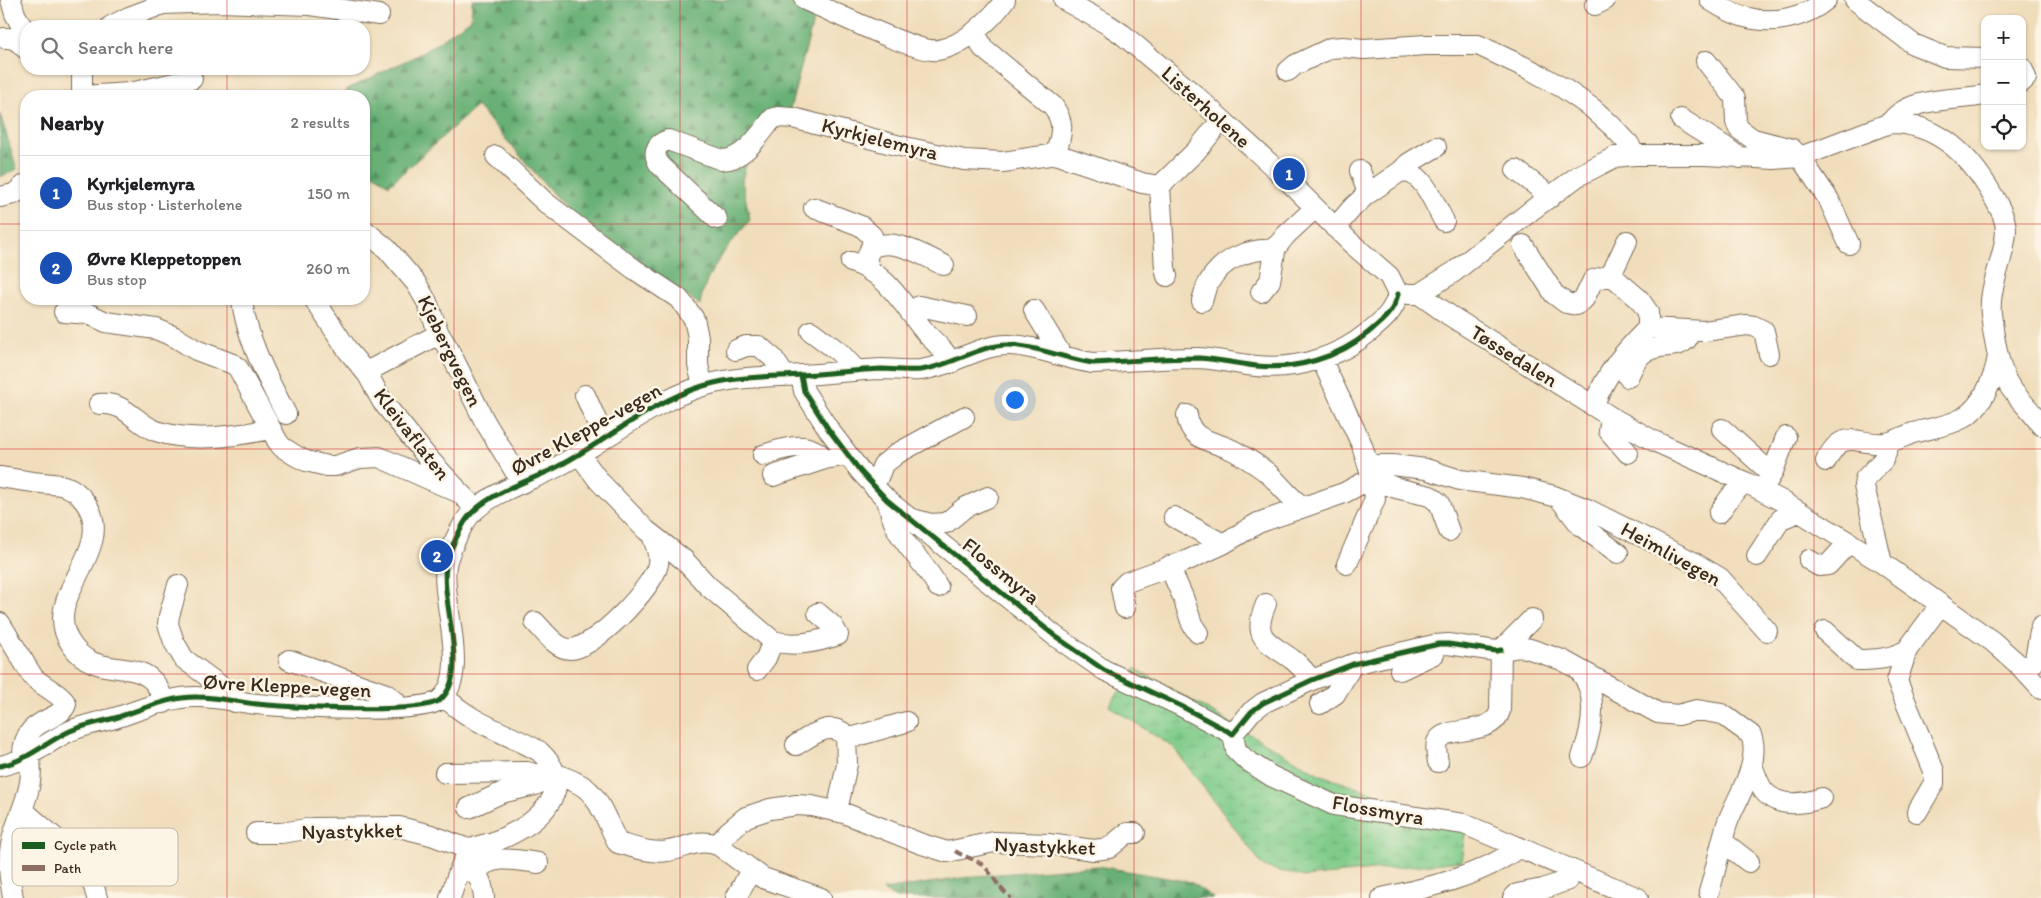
<!DOCTYPE html>
<meta charset="utf-8">
<style>
:root{--surface:#fff;--page:#f6f6f6;--text:#202124;--muted:#757577;--line:#e0e0e0;--accent:#d93025}
body{margin:0;font-family:Itim,sans-serif;background:var(--page);color:var(--text)}
.controls{position:absolute;right:15px;top:15px;display:grid;overflow:hidden;border-radius:10px;box-shadow:0 1px 4px #0004}
.controls button{width:45px;height:45px;display:grid;place-items:center;padding:0;border:0;border-bottom:1px solid var(--line);background:var(--surface);color:var(--text);font:25px sans-serif}
.you{position:absolute;left:1014px;top:399px;width:18px;height:18px;margin:-12px;border:4px solid #fff;border-radius:50%;background:#1a73e8;box-shadow:0 0 0 8px #1a73e833}
.badge{display:grid;place-items:center;width:32px;height:32px;border-radius:50%;background:var(--accent);color:#fff;font-size:16px;font-weight:700}
.pin{position:absolute;translate:-50% -50%;border:2px solid #fff;box-shadow:0 1px 5px #0006}
.list{margin:0;padding:0;list-style:none}
h2{display:flex;justify-content:space-between;align-items:center;height:65px;margin:0;padding:0 20px;font-size:21px}
h2 small{font-size:16px;font-weight:400;color:var(--muted)}
.list li{display:grid;grid-template-columns:32px 1fr auto;gap:15px;align-items:center;box-sizing:border-box;height:75px;padding:0 20px;border-top:1px solid var(--line)}
.list b{display:block;font-size:19px;white-space:nowrap}
.list p{margin:0;font-size:16px;white-space:nowrap;color:var(--muted)}
.list em{font-size:16px;font-style:normal;color:var(--muted)}
.icon{flex:none;width:28px;height:28px;fill:none;stroke:currentColor;stroke-width:2;stroke-linecap:round;stroke-linejoin:round}
.map{position:relative;flex:none;width:2041px;height:898px;overflow:hidden}
.search{position:absolute;background:var(--surface);box-shadow:0 1px 4px #0004;left:20px;top:20px;width:350px;height:55px;display:flex;align-items:center;gap:12px;box-sizing:border-box;padding:0 18px;border-radius:20px;color:var(--muted);font-size:19px}
.panel{position:absolute;background:var(--surface);box-shadow:0 1px 4px #0004;left:20px;top:90px;width:350px;height:215px;border-radius:20px}
.map>svg:first-child{display:block}
</style>
<div class="map">
<svg width="2041" height="898" viewBox="0 0 2041 898">
<defs>
<pattern id="forest-firs" width="22" height="20" patternUnits="userSpaceOnUse" patternTransform="scale(1.25)"><rect width="22" height="20" fill="#67b076"/><path d="M5 1l3.5 6h-7zM16 11l3.5 6h-7z" fill="#568f60"/></pattern>
<pattern id="wetland-marsh" width="20" height="14" patternUnits="userSpaceOnUse" patternTransform="scale(1.25)"><rect width="20" height="14" fill="#7fcc8a"/><path d="M1 5h8M5 5V1M11 12h8M15 12V8" fill="none" stroke="#6faf77"/></pattern>
</defs>
<rect width="100%" height="100%" fill="#fcf5e5"/>
<filter id="ink" filterUnits="userSpaceOnUse"><feTurbulence type="fractalNoise" baseFrequency=".02" numOctaves="2"/><feDisplacementMap in="SourceGraphic" scale="10" xChannelSelector="R" yChannelSelector="G"/><feConvolveMatrix kernelMatrix="1 2 1 2 8 2 1 2 1" color-interpolation-filters="sRGB"/></filter>
<filter id="wash" filterUnits="userSpaceOnUse"><feTurbulence type="fractalNoise" baseFrequency=".0096" numOctaves="4" result="noise"/><feDisplacementMap in="SourceGraphic" scale="20" xChannelSelector="R" yChannelSelector="G"/><feGaussianBlur stdDeviation="1.12" result="paint"/><feColorMatrix in="noise" values="0 0 0 0 0 0 0 0 0 0 0 0 0 0 0 0 0 1.4 0 .05"/><feComposite in="paint" operator="in"/></filter>
<g filter="url(#wash)">
<rect width="100%" height="100%" fill="#f0ddbb"/>
<path fill="url(#forest-firs)" stroke="#516d4a" d="M472,0H780L815,14L788,117L750,147L742,181L750,220C729,246 705,271 700,305L569,212L477,106L389,185L364,166V96H345L347,89L422,53L471,19Z
M0,114L17,169L0,177Z
M1098,866L1191,882L1213,898H896L883,890L975,876Z"/>
<path fill="url(#wetland-marsh)" stroke="#5d7b54" d="M1135,668L1321,775L1466,826L1461,861L1305,877L1264,867L1173,747L1109,706Z"/>
</g>
<g filter="url(#ink)">
<g fill="none" stroke-linecap="round" stroke-linejoin="round">
<g stroke="#7a6955" stroke-width="22">
<path id="minor" d="M11,0L15,14L26,34
M805,0C830,10 917,54 938,50C963,46 991,20 1005,0
M1064,0L1107,24L1122,34L1197,97L1278,171L1351,243L1389,276L1398,294
M1710,0C1721,7 1733,14 1745,17C1772,25 1805,18 1826,0
M1855,0L1913,44L1945,57L1985,58
M1595,5L1605,0
M111,26L129,17L163,4L220,2L310,5L379,15
M975,32L983,48L1053,106C1066,125 1061,133 1056,154
M4,38C14,37 19,42 26,49
M1706,61L1735,98L1736,122L1739,129L1753,139L1792,149L1800,157L1829,200L1849,244
M2022,68L2026,78L2022,82
M1288,71L1295,65L1331,48L1343,47L1364,49L1426,45H1478L1533,71L1563,88L1592,108L1612,126L1629,144L1634,155
M82,96L130,93L192,79
M82,96V69
M1681,119L1724,146L1740,158
M1890,123C1939,123 1971,157 1993,196C1999,207 2006,218 2006,231C2005,259 1988,286 1991,314C1993,333 1999,371 2010,387C2019,400 2032,411 2041,425
M496,156L546,203L634,269L678,298L684,305L694,319L698,337V365L703,386
M1516,170L1551,197
M1360,171L1366,188V195
M1401,171C1424,171 1434,204 1444,221
M0,197L14,194L26,184
M814,208L861,226L872,236V245L866,259L871,272
M717,219L660,165C652,154 655,144 668,140L722,160C744,160 760,134 773,118L778,117L793,118L896,145L964,160L1003,162L1056,154L1142,183L1160,186
M1335,228L1353,207L1366,195L1401,171L1409,163L1436,147
M364,230L387,249L416,283L427,302L439,334L448,348L484,420L522,483
M1523,245L1554,294L1566,303L1577,305L1584,299L1593,280L1611,275L1639,299L1648,312V328C1621,355 1608,371 1593,406
M870,249C891,235 924,256 944,265
M851,262C886,271 905,308 926,333C935,343 946,351 951,363
M1611,275L1627,241
M1167,276L1165,268L1160,186L1196,151L1221,121
M1261,292L1270,281L1276,246
M1408,294H1419L1454,272L1532,210L1578,176L1615,157L1634,155H1706L1774,159L1800,157L1890,123C1908,96 1956,101 1985,95
M1419,294L1449,315L1611,417L1654,441L1745,482L1782,501L1882,563L1992,641L2018,664L2041,689
M242,299C245,335 269,382 286,414
M314,299L349,352L368,375L382,401L427,457L456,488
M1202,301C1204,295 1205,288 1209,282C1222,259 1249,248 1274,250L1286,235L1314,209
M1034,310L1062,356
M64,312L89,314L106,322L156,329L175,337L196,350L233,364L238,368L278,442L282,447L296,456L306,461L327,466H335L360,458L379,457L460,493L475,508
M912,312L919,306L967,316
M1688,330L1704,331L1747,325L1754,326L1764,331L1769,354
M811,331L839,352L857,371
M736,350L746,346H759L773,358L785,376
M1319,360L1324,365L1362,445L1372,478L1375,499L1347,564
M366,372L439,334
M801,375L804,391L829,430L861,472L887,500L1055,636L1104,670L1181,706L1233,734
M1628,377C1638,354 1643,348 1669,346C1677,345 1681,345 1687,339L1688,330L1648,328
M585,395L604,438
M99,404C127,402 133,422 156,431C192,443 235,436 271,429
M1187,415C1190,444 1217,440 1236,452C1248,459 1262,467 1272,477C1282,487 1290,498 1302,506
M1611,417L1609,431L1628,453
M1722,429L1772,474
M579,454L599,481L646,530L684,560L708,586L773,641C795,647 817,642 838,635L832,625L818,613
M763,455C786,448 807,439 825,459
M1826,461C1843,426 1858,446 1885,443C1894,442 1904,436 1913,433C1946,424 1968,426 1986,392C1992,381 1996,369 1998,356
M1369,465H1392L1426,469L1460,480L1522,488L1554,496L1587,509L1691,561L1720,578L1767,631
M773,476L825,459L848,455
M0,477C14,479 28,482 42,483C49,484 57,484 64,486C73,488 80,495 85,502C120,550 38,596 71,644C95,680 133,658 154,682C159,688 162,696 164,703
M1765,485L1772,474L1786,437
M874,487L883,465L898,453L964,417
M1560,499L1581,526L1618,553
M887,500C890,511 893,523 899,533C911,552 927,567 938,587
M1719,513L1731,496L1745,482
M1174,517L1223,544
M912,519L931,524L946,523L964,508L988,497
M1757,556L1781,519L1799,512
M1809,560L1819,566L1828,565L1849,542
M1882,563L1864,486L1865,479L1883,460L1890,442
M1169,566L1183,597L1192,624L1198,633
M178,585L169,616L168,624L174,642L184,659L222,687L235,702
M1266,604C1251,639 1267,641 1293,660C1300,665 1306,673 1312,680
M1125,608L1121,588L1127,582L1186,561L1223,544L1258,523L1344,493L1372,478L1396,488L1430,496L1439,503L1449,531
M535,622C544,631 556,649 570,649C594,649 654,587 658,564C660,552 655,545 652,535
M0,623L33,677C42,686 61,694 66,704C60,724 21,715 23,759
M1825,631L1857,660C1875,660 1891,659 1907,650
M289,660L386,694L395,701L397,708
M1578,669C1600,693 1592,730 1582,757
M757,670L766,658L773,641
M1400,670L1434,654
M2026,673L2035,659L2041,626
M444,696C470,723 507,733 539,751C551,762 560,775 555,791C546,818 517,833 491,843C485,845 478,845 473,849C460,860 456,882 450,898
M1320,704L1335,694L1353,664
M1233,734L1251,712L1263,703L1312,680L1353,664L1434,645L1448,644L1496,651L1521,647L1530,649L1562,660L1658,713L1678,715L1697,710L1722,714L1751,735C1762,763 1736,798 1727,824C1720,846 1716,870 1709,892
M1233,734L1236,750L1245,759L1271,776L1334,805L1464,824L1638,898
M847,739L906,722
M796,745C811,736 829,720 846,735L847,764L837,811
M1438,762C1437,755 1435,748 1437,742C1444,724 1492,738 1500,711L1501,650L1532,619
M1752,765C1755,773 1758,783 1763,790C1777,808 1803,804 1822,798
M0,766C27,761 46,742 70,731C84,725 100,722 115,718C141,710 170,696 198,697C218,697 237,702 257,704C286,707 421,715 440,700C471,674 440,601 446,565C449,550 457,536 464,523C481,495 525,483 553,469C602,444 650,402 703,386C735,376 769,377 802,375C828,374 854,370 881,369C894,369 907,371 920,370C950,367 980,344 1009,345C1038,346 1064,359 1093,363C1128,361 1164,358 1199,358C1218,359 1237,364 1256,366C1296,370 1338,358 1369,332C1382,321 1394,312 1398,294
M445,773L527,772L549,778
M469,808L501,793L535,785L557,774C567,779 580,782 589,791C602,804 609,827 618,843C633,847 652,854 668,851C687,848 697,838 718,845L763,878L821,898
M23,810C49,835 90,859 97,898
M1917,812L1934,783V771L1897,681L1907,650L1941,604
M256,833H281L313,828L399,827L431,835L468,849L475,848
M1723,842L1749,862
M718,845L728,832L746,817L770,809L797,805L812,806L844,813L919,843L947,852L994,842L1048,844L1094,850L1109,848L1127,833H1135
M463,867C480,875 482,880 484,898
M476,873C488,853 518,860 538,863
M13,898C10,880 7,863 11,845C17,814 37,788 29,756
M736,898L751,870
M1382,898C1426,888 1483,876 1519,847
M1513,898L1517,894L1543,889L1568,880L1571,870"/>
</g>
<use href="#minor" stroke="#fff" stroke-width="20"/>
<path stroke="#8d6e63" stroke-width="4" stroke-dasharray="8 4" stroke-linecap="butt" d="M955,851C964,857 976,859 984,866C994,876 997,887 1011,898"/>
<g stroke="#fcf5e5" stroke-width="8">
<path id="cycleway" d="M801,375L804,391L829,430L861,472L887,500L1055,636L1104,670L1181,706L1233,734L1251,712L1263,703L1312,680L1353,664L1439,644H1448L1496,651L1501,650
M0,766C27,761 46,742 70,731C84,725 100,722 115,718C141,710 170,696 198,697C218,697 237,702 257,704C286,707 421,715 440,700C471,674 440,601 446,565C449,550 457,536 464,523C481,495 525,483 553,469C602,444 650,402 703,386C735,376 769,377 802,375C828,374 854,370 881,369C894,369 907,371 920,370C950,367 980,344 1009,345C1038,346 1064,359 1093,363C1128,361 1164,358 1199,358C1218,359 1237,364 1256,366C1296,370 1338,358 1369,332C1382,321 1394,312 1398,294"/>
</g>
<use href="#cycleway" stroke="#1b5e20" stroke-width="5"/>
</g>
</g>
<path fill="none" stroke="#d62828" stroke-width="1" stroke-opacity="0.55" d="M227,0V26M454,0V898M680,0V898M907,0V898M1134,0V898M1361,0V898M1587,0V898M1814,0V898M227,69V96M0,224H26M364,224H2041M227,299V898M0,449H2041M0,674H2041"/>
<g text-anchor="middle" stroke-width="5" stroke-linejoin="round" paint-order="stroke">
<g font-size="21" fill="#3b2a1e" stroke="#fcf5e5">
<text transform="translate(1206 107) rotate(42)" y="7">Listerholene</text>
<text transform="translate(880 139) rotate(14)" y="7">Kyrkjelemyra</text>
<text transform="translate(450 351) rotate(64)" y="7">Kjebergvegen</text>
<text transform="translate(1514 356) rotate(32)" y="7">Tøssedalen</text>
<text transform="translate(586 429) rotate(-29)" y="7">Øvre Kleppe-vegen</text>
<text transform="translate(412 434) rotate(52)" y="7">Kleivaflaten</text>
<text transform="translate(1671 554) rotate(29)" y="7">Heimlivegen</text>
<text transform="translate(1001 571) rotate(39)" y="7">Flossmyra</text>
<text transform="translate(287 686) rotate(3)" y="7">Øvre Kleppe-vegen</text>
<text transform="translate(1378 810) rotate(10)" y="7">Flossmyra</text>
<text transform="translate(352 831) rotate(-1)" y="7">Nyastykket</text>
<text transform="translate(1045 846) rotate(2)" y="7">Nyastykket</text>
</g>
</g>
<rect x="12" y="828" width="166" height="58" rx="8" fill="#fcf5e5" stroke="#c2b8a9" stroke-width="1"/>
<rect x="22" y="842" width="23" height="7" fill="#1b5e20"/>
<rect x="22" y="865" width="23" height="6" fill="#8d6e63"/>
<g font-size="14" fill="#3b2a1e">
<text x="54" y="850">Cycle path</text>
<text x="54" y="873">Path</text>
</g>
</svg>
<div class="controls">
<button>+</button>
<button>−</button>
<button><svg class="icon" aria-label="locate" viewBox="0 0 24 24"><circle cx="12" cy="12" r="6"/><path d="M12 2v4M12 18v4M2 12h4M18 12h4"/></svg></button>
</div>
<div class="you"></div>
<div class="pin badge" style="left:1289px;top:174px;background:#1a4fb4">1</div>
<div class="pin badge" style="left:437px;top:556px;background:#1a4fb4">2</div>
<div class="search"><svg class="icon" aria-label="search" viewBox="0 0 24 24"><circle cx="10" cy="10" r="6"/><path d="M15 15l6 6"/></svg>Search here</div>
<section class="panel">
<h2>Nearby<small>2 results</small></h2>
<ul class="list">
<li><span class="badge" style="background:#1a4fb4">1</span><div><b>Kyrkjelemyra</b><p>Bus stop · Listerholene</p></div><em>150 m</em></li>
<li><span class="badge" style="background:#1a4fb4">2</span><div><b>Øvre Kleppetoppen</b><p>Bus stop</p></div><em>260 m</em></li>
</ul>
</section>
</div>
